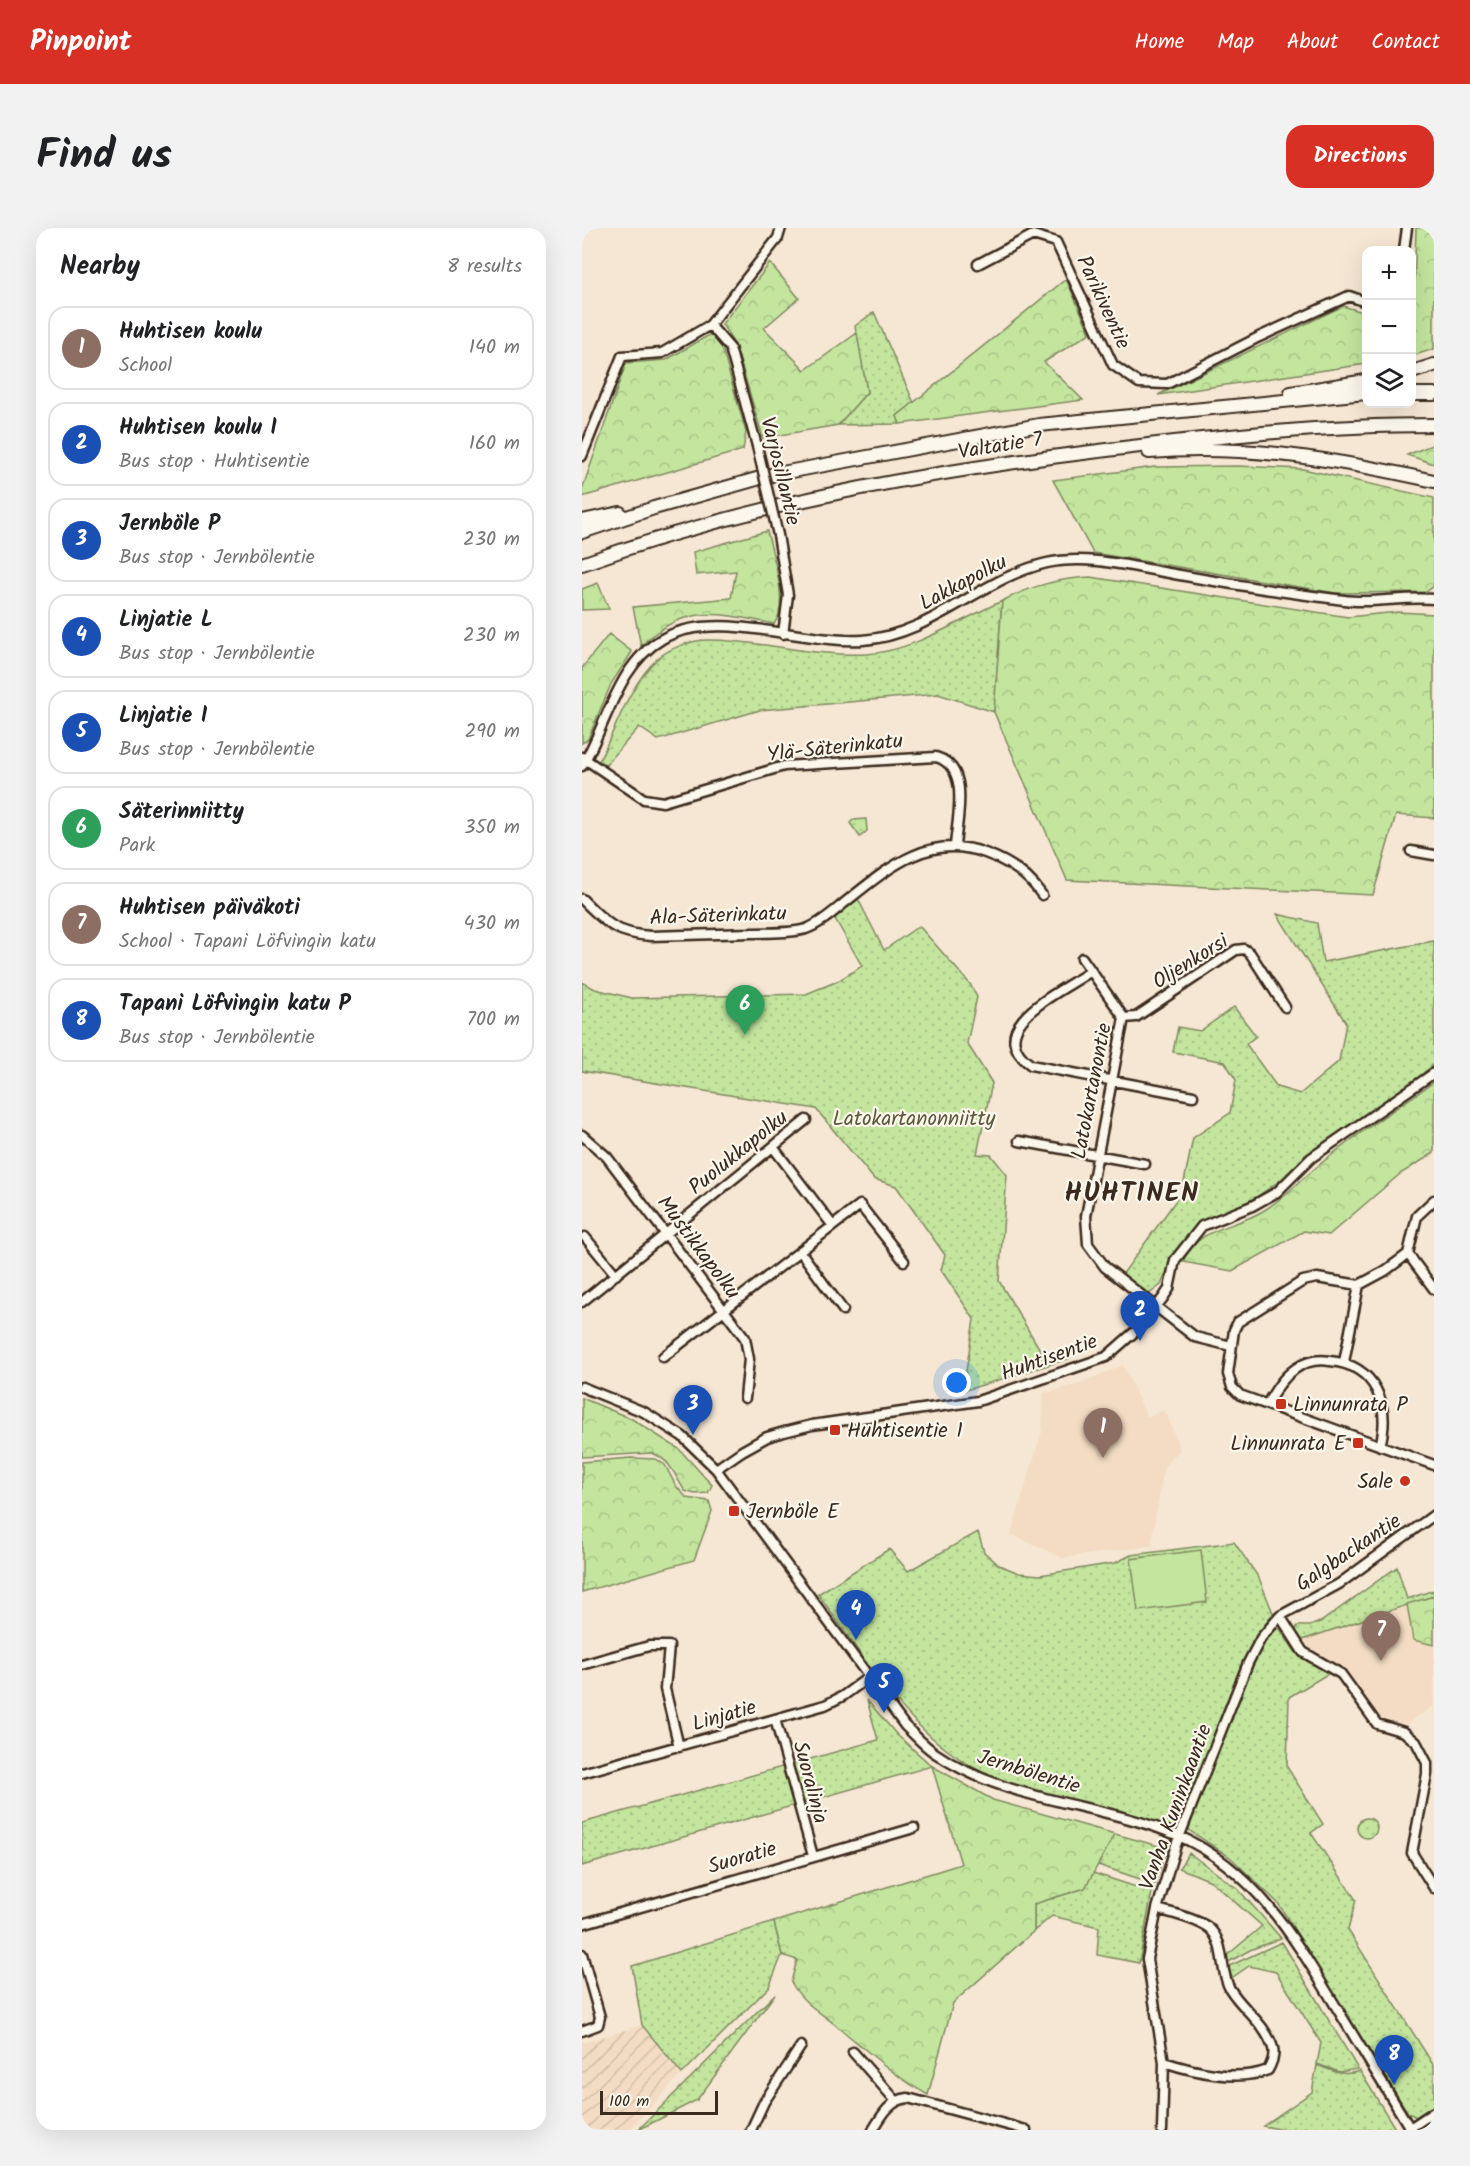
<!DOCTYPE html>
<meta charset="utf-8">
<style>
:root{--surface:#fff;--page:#f2f2f2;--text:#202124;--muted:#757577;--line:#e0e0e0;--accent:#d93025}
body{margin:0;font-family:Kalam,sans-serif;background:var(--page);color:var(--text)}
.controls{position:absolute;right:18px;top:18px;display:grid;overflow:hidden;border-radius:12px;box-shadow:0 6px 24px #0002}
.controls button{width:54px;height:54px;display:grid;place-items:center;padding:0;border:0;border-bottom:2px solid var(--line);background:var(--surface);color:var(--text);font:30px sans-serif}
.scale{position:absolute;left:18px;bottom:15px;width:118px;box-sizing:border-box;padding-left:6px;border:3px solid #3b2a1e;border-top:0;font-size:16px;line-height:21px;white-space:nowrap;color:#3b2a1e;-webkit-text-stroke:4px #fbf7ec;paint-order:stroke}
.you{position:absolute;left:375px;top:1155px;width:21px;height:21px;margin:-15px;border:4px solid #fff;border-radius:50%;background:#1a73e8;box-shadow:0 0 0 9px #1a73e833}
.badge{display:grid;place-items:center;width:39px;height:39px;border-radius:50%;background:var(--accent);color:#fff;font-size:20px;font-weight:700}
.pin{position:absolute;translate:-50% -50px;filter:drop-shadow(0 2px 3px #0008)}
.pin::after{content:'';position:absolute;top:32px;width:21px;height:18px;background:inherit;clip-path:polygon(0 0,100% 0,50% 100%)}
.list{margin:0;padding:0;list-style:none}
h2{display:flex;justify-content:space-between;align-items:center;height:78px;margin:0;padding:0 24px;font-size:26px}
h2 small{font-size:20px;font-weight:400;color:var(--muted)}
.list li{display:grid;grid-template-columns:39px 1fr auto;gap:18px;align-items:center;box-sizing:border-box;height:84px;margin:0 12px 12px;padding:0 12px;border:2px solid var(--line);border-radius:18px}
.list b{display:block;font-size:22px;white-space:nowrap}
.list p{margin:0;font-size:20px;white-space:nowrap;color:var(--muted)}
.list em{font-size:20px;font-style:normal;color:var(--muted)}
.icon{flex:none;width:33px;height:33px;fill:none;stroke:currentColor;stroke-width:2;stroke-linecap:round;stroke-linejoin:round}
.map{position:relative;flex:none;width:852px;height:1902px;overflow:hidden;border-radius:18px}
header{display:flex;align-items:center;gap:36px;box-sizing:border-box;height:84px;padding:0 30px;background:var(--accent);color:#fff}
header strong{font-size:28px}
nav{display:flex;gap:33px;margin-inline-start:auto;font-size:21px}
.intro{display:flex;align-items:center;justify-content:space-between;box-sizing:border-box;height:144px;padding:0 36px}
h1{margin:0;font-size:42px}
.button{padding:15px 27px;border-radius:18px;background:var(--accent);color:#fff;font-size:21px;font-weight:700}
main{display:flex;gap:36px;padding:0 36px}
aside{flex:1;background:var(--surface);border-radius:18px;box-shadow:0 6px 24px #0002}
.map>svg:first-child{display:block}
</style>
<header>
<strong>Pinpoint</strong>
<nav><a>Home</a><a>Map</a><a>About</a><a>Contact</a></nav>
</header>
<div class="intro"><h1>Find us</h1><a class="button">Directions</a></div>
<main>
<aside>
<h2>Nearby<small>8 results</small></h2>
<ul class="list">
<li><span class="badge" style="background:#8d6e63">1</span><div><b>Huhtisen koulu</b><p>School</p></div><em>140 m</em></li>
<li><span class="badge" style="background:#1a4fb4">2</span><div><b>Huhtisen koulu I</b><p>Bus stop · Huhtisentie</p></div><em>160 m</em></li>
<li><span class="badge" style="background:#1a4fb4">3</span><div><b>Jernböle P</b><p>Bus stop · Jernbölentie</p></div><em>230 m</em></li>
<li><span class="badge" style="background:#1a4fb4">4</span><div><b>Linjatie L</b><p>Bus stop · Jernbölentie</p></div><em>230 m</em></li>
<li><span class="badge" style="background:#1a4fb4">5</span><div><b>Linjatie I</b><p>Bus stop · Jernbölentie</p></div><em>290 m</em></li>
<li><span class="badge" style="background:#2e9e5b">6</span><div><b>Säterinniitty</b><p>Park</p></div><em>350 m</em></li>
<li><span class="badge" style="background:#8d6e63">7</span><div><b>Huhtisen päiväkoti</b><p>School · Tapani Löfvingin katu</p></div><em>430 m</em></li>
<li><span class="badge" style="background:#1a4fb4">8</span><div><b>Tapani Löfvingin katu P</b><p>Bus stop · Jernbölentie</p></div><em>700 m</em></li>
</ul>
</aside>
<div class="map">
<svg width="852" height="1902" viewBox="0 0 852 1902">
<defs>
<pattern id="industrial-furrows" width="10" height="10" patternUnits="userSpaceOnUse" patternTransform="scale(1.5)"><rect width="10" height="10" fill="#f3dcc3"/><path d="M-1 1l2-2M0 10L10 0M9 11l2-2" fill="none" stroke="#d1bda7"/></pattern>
<pattern id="grass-dots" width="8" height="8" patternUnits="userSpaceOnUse" patternTransform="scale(1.5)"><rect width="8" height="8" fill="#c3e59e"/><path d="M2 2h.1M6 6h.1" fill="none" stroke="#a8c588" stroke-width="1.8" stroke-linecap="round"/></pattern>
<pattern id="forest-crowns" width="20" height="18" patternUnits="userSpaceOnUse" patternTransform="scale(1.5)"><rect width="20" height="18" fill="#c3e59e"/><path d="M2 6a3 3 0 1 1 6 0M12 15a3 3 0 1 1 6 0" fill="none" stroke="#a8c588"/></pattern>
</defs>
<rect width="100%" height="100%" fill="#f6e7d4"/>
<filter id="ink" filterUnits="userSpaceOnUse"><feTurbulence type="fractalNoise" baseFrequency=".0167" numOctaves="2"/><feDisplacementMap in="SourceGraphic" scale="12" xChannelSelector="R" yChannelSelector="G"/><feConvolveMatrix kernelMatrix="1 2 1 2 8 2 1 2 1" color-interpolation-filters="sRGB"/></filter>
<g filter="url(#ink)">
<path fill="#f3dcc3" d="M541,1137L565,1189L583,1182L598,1221L582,1239L569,1318L480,1330L429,1306L460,1203L462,1165L494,1157Z
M825,1376L831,1412L852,1417V1478L824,1496L803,1494L757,1438L730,1423L720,1412Z"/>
<path fill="url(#industrial-furrows)" d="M60,1797L100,1846L47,1902H0V1815Z"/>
<path fill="url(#grass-dots)" stroke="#7f885e" stroke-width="1.5" d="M292,84L332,175L315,188L318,196L256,197L285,164L273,98Z
M420,373L412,484L356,466L178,482L76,512L57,499L24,537L17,533C34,500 47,457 75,431C87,420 110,412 126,412C179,412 231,429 285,426C331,423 378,392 420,373Z
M284,591L285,603L278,609L268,595L271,592Z
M275,669L302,722L337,698L388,756L395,769L385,815L410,855L395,926L409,927L425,947L417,1053L460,1125L489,1130L381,1163L392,1091L359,1042L363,1027L314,958L292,951L234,881L0,843V754L13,761L50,770L224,766L256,753L280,738L252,689Z
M695,686L735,695L741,734L852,713V836L830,855L732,923L700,951L673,970L620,994L594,1022L579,1057L567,1066L540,1047L600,964L611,910L648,885L654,852L643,834L591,824L596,799L618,803L652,779L674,808L664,816L695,859L718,866L757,833L764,795Z
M396,1304L402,1324L417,1337L437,1345L458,1347L533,1335L549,1327L652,1314L677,1350L691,1385L668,1420L599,1598L594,1600C539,1582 482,1573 427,1555C336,1525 289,1438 236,1366L307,1321L326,1343Z
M815,1339L825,1371L852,1362V1368L720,1412L714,1403L715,1398H728L740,1393Z
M692,1401H698L714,1425L749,1444L707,1469L705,1539L741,1596L729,1605L774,1672L766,1702L852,1838V1878L834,1889L826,1885L696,1675L648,1629L608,1603L606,1598L668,1439L682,1412Z
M285,1472L315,1507L350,1538L0,1638V1595L296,1512Z
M775 1600a10 10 0 1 1 20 0a10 10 0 1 1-20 0Z
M533,1606L584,1620L573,1656L516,1637Z
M607,1625L656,1661L699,1710L668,1722L643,1736L642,1730L680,1698L629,1653L597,1640Z
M511,1645L570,1664L557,1735L515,1727L517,1699L470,1688L452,1703V1676L503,1660Z
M192,1694L200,1727L187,1759L100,1846L60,1797L50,1738Z
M700,1714L776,1841L757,1844L735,1836L739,1815L694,1744L667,1738L648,1751L645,1739Z
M193,1766L115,1872L56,1902Z
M735,1837C751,1843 761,1849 778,1843L814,1902H703L681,1898L730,1864Z"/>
<path fill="url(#forest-crowns)" stroke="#7f885e" stroke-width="1.5" d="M834,0H852V121L830,128Z
M188,35L217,70L182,100L223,142L275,105L285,164L256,197L181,210L154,119L140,96Z
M484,51L508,105L462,134L501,172L318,196L315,188Z
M761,78L784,85V136L576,167Z
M129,106L140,120L164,204L161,222L0,269V262L44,135L84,132Z
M852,216V236L825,227Z
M656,238L721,241L852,270V358L844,364L754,365L511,325L471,252L573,239Z
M185,303C190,325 208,377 192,396C137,385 102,375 59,418L51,379L149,370L154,343L114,347L111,324Z
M508,349L766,389L816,384L852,386V590L814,587L791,667L485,652L412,484L420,373C450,358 474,351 508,349Z
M16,355L27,381L0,382V361Z
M27,406L50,424L29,456L6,511L0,515V440Z
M852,854V925L818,946L747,1007L722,1003L650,1043L601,1034C615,999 650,1001 679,984C701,972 717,953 736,938C772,907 814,881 852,854Z
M0,1170L50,1191L97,1221L130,1257L126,1265L113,1266L103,1263C92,1247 89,1232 70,1225L0,1229Z
M49,1230L74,1231L83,1237L94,1258L105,1270L127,1273L130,1283L112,1332L0,1364V1234Z
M852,1368V1417L831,1412L825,1376Z
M350,1538L411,1572L533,1606L503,1660L452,1676V1703L371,1775L346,1867C312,1848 287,1824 256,1799C237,1783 222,1777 209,1754L215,1732L200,1727L192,1694L379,1636Z"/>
<path fill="#c3e59e" stroke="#7f885e" stroke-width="1.5" d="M619,1322L625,1374L556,1383L549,1331Z"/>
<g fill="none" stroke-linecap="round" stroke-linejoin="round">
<g stroke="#3b2a1e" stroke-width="13">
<path id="minor" d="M822,22L825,0
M396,36L451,7L474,14L531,137L557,155L585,156L677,109L767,68L784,74
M128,97L148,120L175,218
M0,228L40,128L80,125L128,97L196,10L199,0
M196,307L206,367L201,406
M0,529L62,571L81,574L202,538L354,529C389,539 375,590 373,618
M0,538C25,497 35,437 80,411C134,380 220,416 281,412C350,407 399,350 465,335C506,326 551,339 592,346C648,356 705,365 762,372C792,376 822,368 852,371
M829,623L852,627
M0,671C24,695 34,706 69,708C103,707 136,706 169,705C187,704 207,706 224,701C238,696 250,685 261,676C304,642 345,604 403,625C426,633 446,646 460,667
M500,730L542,790L504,988L506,1016L523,1039L613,1109L649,1118
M509,743C481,763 397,799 449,837L611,868
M542,790L554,789L654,722L662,721L668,725L703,779
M0,907L25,929L163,1110L167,1131L163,1170
M437,913L563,936
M191,919L251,998
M852,972L835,988L826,1026L803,1043L777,1057L735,1050L721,1053L656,1094L652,1102L646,1146L650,1159L658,1167L852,1237
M3,1009L34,1047
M218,1023L261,1082
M826,1026L852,1061
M0,1074L224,892
M81,1129L278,977L322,1033
M762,1134L777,1057
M0,1159L62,1184L100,1208L134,1241L323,1498C333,1507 342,1518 353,1525C425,1575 518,1574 597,1608C674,1642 714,1713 756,1782C780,1822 805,1862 829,1902
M685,1176C693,1163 700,1150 713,1141C724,1133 736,1131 748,1133C794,1137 809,1178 798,1218
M134,1241L160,1223L185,1209L202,1204L230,1197L396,1173L524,1129L557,1100L581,1070L587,1061L593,1032L620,998L670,978L695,964L729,930L852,845
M698,1388L721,1424L759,1446L795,1496L822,1504L834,1514L845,1535V1546L830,1625L852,1660
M0,1437L67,1418H87L83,1461L97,1519
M193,1491L231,1628
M0,1545L243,1477L261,1468L287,1449
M575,1681C590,1685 615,1691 627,1700C644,1715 637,1742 648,1761C661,1782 683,1795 691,1820C693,1828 690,1835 686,1842C656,1854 612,1844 582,1834
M0,1696L332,1600
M0,1726L18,1789L16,1797L0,1803
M271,1824L314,1873
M828,1900L852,1884
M169,1902L182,1874L219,1818
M291,1902C300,1887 308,1872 326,1870L444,1902
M580,1902L582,1834L565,1731L575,1681L594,1617L666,1435L679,1410L698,1388L757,1356L852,1287"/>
</g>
<g stroke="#3b2a1e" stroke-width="16">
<path id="highway" d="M830,144L852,137
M709,165L784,153
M830,166H852
M567,224C664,216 758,232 852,253
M0,293L38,285
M0,304L72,280L189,247L457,197L784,165
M0,336C167,276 342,244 517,223C629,209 739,197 852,197"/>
</g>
<use href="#minor" stroke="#fbf7ec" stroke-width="8"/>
<use href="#highway" stroke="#fbf7ec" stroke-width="12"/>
<g stroke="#3b2a1e" stroke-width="13" stroke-linecap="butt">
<path id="minor-bridge" d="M175,218L196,307"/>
</g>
<use href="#minor-bridge" stroke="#fbf7ec" stroke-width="8"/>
</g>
</g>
<g fill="#c8321e" stroke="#fbf7ec" stroke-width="2">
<rect x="693" y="1170" width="12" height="12" rx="3"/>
<rect x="247" y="1196" width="12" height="12" rx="3"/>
<rect x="770" y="1209" width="12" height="12" rx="3"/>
<circle cx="823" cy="1253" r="6"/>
<rect x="146" y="1277" width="12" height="12" rx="3"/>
</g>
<g text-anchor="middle" stroke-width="4.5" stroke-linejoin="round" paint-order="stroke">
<g font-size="21" fill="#3b2a1e" stroke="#fbf7ec">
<text transform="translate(522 74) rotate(65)" y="7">Parikiventie</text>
<text transform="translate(418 217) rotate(-9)" y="7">Valtatie 7</text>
<text transform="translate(199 243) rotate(76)" y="7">Varjosillantie</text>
<text transform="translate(381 354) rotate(-28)" y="7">Lakkapolku</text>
<text transform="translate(253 519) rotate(-6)" y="7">Ylä-Säterinkatu</text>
<text transform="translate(136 687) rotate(-2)" y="7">Ala-Säterinkatu</text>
<text transform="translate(608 733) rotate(-32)" y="7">Oljenkorsi</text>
<text transform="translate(509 863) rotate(-79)" y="7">Latokartanontie</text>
<text transform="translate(156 924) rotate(-39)" y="7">Puolukkapolku</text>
<text transform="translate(117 1019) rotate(53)" y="7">Mustikkapolku</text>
<text transform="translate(467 1129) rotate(-20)" y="7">Huhtisentie</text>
<text transform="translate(766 1324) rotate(-34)" y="7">Galgbackantie</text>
<text transform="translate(142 1487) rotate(-16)" y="7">Linjatie</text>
<text transform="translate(447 1543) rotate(17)" y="7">Jernbölentie</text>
<text transform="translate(229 1554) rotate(75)" y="7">Suoralinja</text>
<text transform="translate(593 1579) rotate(-70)" y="7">Vanha Kuninkaantie</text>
<text transform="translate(160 1629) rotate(-16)" y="7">Suoratie</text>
</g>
<g font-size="21" fill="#5d593e" stroke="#fbf7ec">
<text x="332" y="897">Latokartanonniitty</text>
</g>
<g font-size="21" fill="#3b2a1e" stroke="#fbf7ec" text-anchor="start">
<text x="711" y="1183">Linnunrata P</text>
<text x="265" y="1209">Huhtisentie 1</text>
<text x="764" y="1222" text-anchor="end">Linnunrata E</text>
<text x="811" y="1260" text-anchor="end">Sale</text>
<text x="164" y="1290">Jernböle E</text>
</g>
<g font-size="27" font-weight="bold" letter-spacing="1.5" fill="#3b2a1e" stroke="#fbf7ec">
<text x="550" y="973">HUHTINEN</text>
</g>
</g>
</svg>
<div class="controls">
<button>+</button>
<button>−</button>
<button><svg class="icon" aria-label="layers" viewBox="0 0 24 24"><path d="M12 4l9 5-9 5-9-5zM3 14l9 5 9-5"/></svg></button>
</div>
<div class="scale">100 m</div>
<div class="you"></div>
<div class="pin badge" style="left:521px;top:1230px;background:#8d6e63">1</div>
<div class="pin badge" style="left:558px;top:1113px;background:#1a4fb4">2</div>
<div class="pin badge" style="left:111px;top:1207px;background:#1a4fb4">3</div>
<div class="pin badge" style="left:274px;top:1412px;background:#1a4fb4">4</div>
<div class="pin badge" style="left:302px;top:1485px;background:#1a4fb4">5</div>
<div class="pin badge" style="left:163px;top:807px;background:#2e9e5b">6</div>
<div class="pin badge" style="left:799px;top:1433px;background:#8d6e63">7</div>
<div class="pin badge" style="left:812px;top:1857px;background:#1a4fb4">8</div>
</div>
</main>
